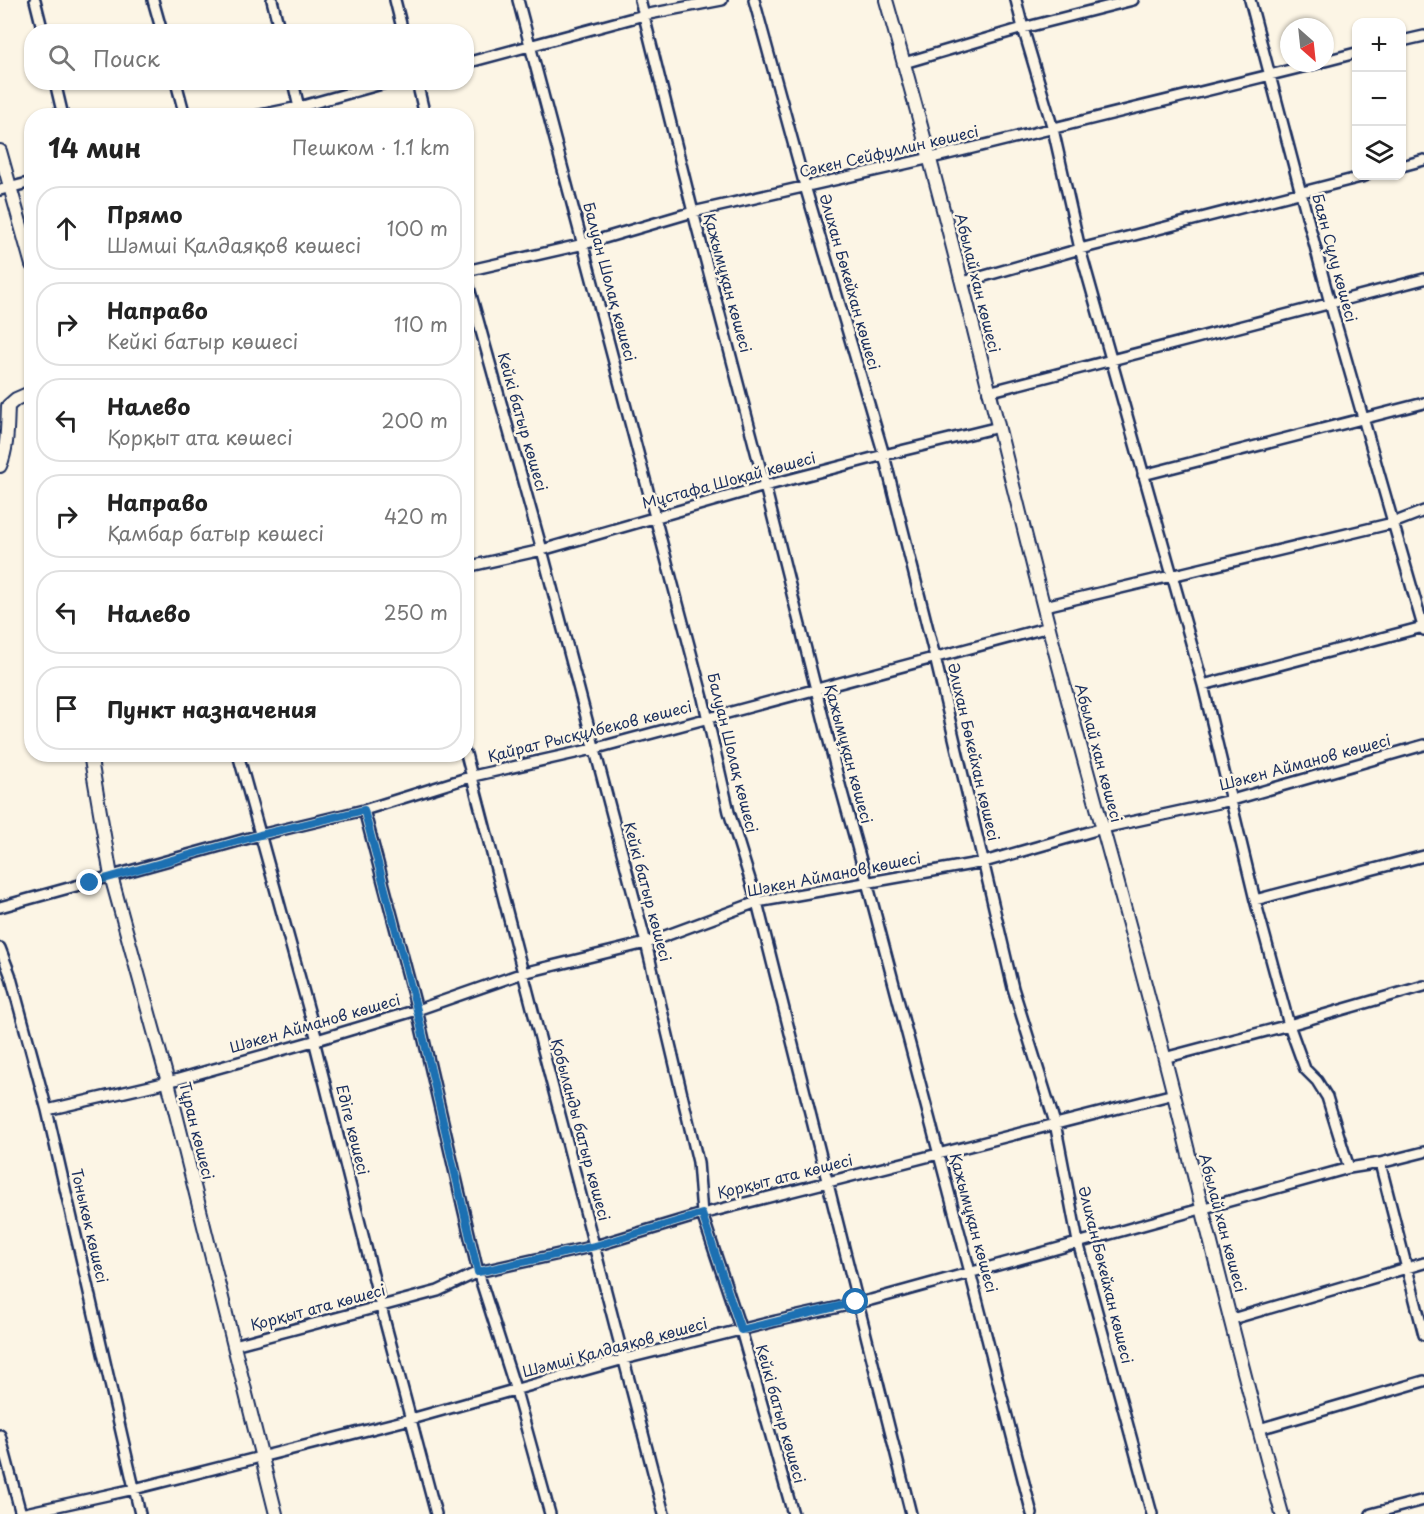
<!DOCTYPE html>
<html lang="ru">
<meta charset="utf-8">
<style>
:root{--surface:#fff;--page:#f2f2f2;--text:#222;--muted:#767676;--line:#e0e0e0}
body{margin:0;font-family:"Playpen Sans",sans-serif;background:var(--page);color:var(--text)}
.controls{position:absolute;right:18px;top:18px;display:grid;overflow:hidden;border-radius:12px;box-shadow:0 2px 4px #0004}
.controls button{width:54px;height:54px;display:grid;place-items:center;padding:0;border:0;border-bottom:2px solid var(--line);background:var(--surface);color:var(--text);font:30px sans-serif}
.compass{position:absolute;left:1280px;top:18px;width:54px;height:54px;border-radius:50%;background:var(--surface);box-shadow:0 2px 4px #0004;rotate:153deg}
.stop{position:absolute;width:18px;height:18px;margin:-14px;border:4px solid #1f6fb2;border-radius:50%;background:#fff}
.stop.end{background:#1f6fb2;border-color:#fff;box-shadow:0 2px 6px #0008}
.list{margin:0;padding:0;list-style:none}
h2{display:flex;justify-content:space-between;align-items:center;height:78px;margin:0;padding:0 24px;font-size:26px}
h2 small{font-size:20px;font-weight:400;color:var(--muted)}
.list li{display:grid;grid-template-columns:39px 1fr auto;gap:18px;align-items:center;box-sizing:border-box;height:84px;margin:0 12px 12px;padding:0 12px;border:2px solid var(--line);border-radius:24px}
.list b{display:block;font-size:22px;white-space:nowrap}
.list p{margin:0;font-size:20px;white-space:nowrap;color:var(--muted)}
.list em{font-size:20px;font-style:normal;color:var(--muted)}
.icon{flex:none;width:33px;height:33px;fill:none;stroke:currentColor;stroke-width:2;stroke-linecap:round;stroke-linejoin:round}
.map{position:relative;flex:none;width:1424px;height:1514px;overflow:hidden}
.search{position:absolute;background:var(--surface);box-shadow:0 2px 4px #0004;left:24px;top:24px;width:450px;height:66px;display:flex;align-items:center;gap:15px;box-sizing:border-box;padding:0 21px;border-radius:24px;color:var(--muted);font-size:22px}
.panel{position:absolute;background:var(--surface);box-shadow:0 2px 4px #0004;left:24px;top:108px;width:450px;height:654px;border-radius:24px}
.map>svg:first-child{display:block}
</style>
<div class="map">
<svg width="1424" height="1514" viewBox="0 0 1424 1514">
<rect width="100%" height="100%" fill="#fcf5e5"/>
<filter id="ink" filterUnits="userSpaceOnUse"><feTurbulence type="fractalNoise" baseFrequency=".0167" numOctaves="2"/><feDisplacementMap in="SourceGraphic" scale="12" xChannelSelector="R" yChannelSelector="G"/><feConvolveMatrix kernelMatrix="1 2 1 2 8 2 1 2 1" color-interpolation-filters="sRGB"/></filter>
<g filter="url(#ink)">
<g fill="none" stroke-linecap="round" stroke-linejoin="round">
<g stroke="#1b2f5e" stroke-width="14">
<path id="minor" d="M35,0L43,32
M153,0L162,32
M272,0L280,32
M395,0L403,32
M518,0L703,698L729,812L757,902L911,1514
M640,0L693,212L765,486L840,785L867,882L970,1272L1032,1514
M754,0L805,186L884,455L935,657L1013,988L1055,1123L1078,1242L1152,1514
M1016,0L1023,28L1053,129L1080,249L1203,685L1255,900L1289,1025L1305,1069L1317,1081L1327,1097L1349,1168
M1250,0L1330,303L1424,630
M1402,41L1424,36
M1325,61L1356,53
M466,63L644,15L722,0
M904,63L1023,28L1133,0
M55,82L63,116
M176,82L185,116
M293,82L301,116
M417,82L425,116
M255,116L299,107L389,82
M1402,166L1424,160
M0,190L32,182
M466,271L584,244L693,212L944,155L1319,63
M466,277L542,550L646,943L698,1162L702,1214L741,1330L793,1514
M963,282L1080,249L1365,176
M988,392L1424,279
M1143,475L1424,403
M466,567L542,550L765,486L884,455L999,427
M1045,606L1393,523L1424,511
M1203,685L1423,627
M238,754L317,1040L315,1044L381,1307L436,1514
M466,754L664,1514
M364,810L417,1010L478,1272L516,1391L550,1514
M1255,900L1424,856
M0,907L260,835L364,810L473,776L593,749L1049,627
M0,948L10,974L47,1110L140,1514
M1164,1058L1289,1025L1424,986
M47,1110L168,1082L317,1040L417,1010L523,973L646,943L757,902L984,862L1103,828L1232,800L1424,745
M1380,1163L1424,1335
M1232,1319L1424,1263
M234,1345L438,1291L478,1272L595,1246L702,1214L1174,1094
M1259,1429L1424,1381
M0,1435L21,1514
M21,1514L134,1489L411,1419L624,1359L776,1321L871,1300L1349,1168L1380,1163L1424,1152
M1371,1514L1424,1500"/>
</g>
<g stroke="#1b2f5e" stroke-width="16">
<path id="tertiary" d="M886,0C946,209 996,421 1050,632C1090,787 1135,940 1174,1095C1209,1235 1243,1375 1282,1514
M0,151L32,265
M0,466C8,447 7,426 8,406L16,399L32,392
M90,754L111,876L168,1082L276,1514"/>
</g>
<use href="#minor" stroke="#fcf5e5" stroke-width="9"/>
<use href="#tertiary" stroke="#fcf5e5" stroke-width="12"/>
</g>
</g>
<g fill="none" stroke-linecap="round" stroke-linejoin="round" filter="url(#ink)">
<path stroke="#1f6fb2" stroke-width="8" d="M90,883L260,835L364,810L417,1010L478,1272L595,1246L702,1214L741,1330L856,1302"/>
</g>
<g text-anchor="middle" stroke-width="5" stroke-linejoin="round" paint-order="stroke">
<g font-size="15" fill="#1b2f5e" stroke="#fcf5e5">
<text transform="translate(889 152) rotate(-13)" y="5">Сәкен Сейфуллин көшесі</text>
<text transform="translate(1334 258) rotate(75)" y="5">Баян Сұлу көшесі</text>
<text transform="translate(609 282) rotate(75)" y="5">Балуан Шолақ көшесі</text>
<text transform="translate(849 282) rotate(74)" y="5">Әлихан Бөкейхан көшесі</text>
<text transform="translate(727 283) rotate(75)" y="5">Қажымұқан көшесі</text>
<text transform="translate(977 283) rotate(76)" y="5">Абылай хан көшесі</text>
<text transform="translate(522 422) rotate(74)" y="5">Кейкі батыр көшесі</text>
<text transform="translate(729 481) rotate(-15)" y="5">Мұстафа Шоқай көшесі</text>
<text transform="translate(590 732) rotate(-14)" y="5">Қайрат Рысқұлбеков көшесі</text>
<text transform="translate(973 752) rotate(77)" y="5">Әлихан Бөкейхан көшесі</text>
<text transform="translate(732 753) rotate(76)" y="5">Балуан Шолақ көшесі</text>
<text transform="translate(1098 753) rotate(75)" y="5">Абылай хан көшесі</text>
<text transform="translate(848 754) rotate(75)" y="5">Қажымұқан көшесі</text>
<text transform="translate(1305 763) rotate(-15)" y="5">Шәкен Айманов көшесі</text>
<text transform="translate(834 875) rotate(-11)" y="5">Шәкен Айманов көшесі</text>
<text transform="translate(647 892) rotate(75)" y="5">Кейкі батыр көшесі</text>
<text transform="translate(315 1024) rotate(-16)" y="5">Шәкен Айманов көшесі</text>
<text transform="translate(352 1130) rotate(76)" y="5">Едіге көшесі</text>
<text transform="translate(580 1130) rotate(75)" y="5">Қобыланды батыр көшесі</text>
<text transform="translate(196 1131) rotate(76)" y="5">Тұран көшесі</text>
<text transform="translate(785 1177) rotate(-14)" y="5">Қорқыт ата көшесі</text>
<text transform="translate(973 1223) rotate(75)" y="5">Қажымұқан көшесі</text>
<text transform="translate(1222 1223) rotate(75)" y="5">Абылай хан көшесі</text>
<text transform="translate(89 1226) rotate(77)" y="5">Тоныкөк көшесі</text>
<text transform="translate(1105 1275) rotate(76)" y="5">Әлихан Бөкейхан көшесі</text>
<text transform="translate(318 1308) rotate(-15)" y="5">Қорқыт ата көшесі</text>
<text transform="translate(615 1348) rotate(-15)" y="5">Шәмші Қалдаяқов көшесі</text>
<text transform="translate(780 1414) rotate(74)" y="5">Кейкі батыр көшесі</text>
</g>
</g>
</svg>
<div class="controls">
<button>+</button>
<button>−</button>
<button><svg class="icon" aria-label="layers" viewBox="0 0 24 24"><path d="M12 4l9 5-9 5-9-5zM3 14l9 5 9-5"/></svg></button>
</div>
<svg class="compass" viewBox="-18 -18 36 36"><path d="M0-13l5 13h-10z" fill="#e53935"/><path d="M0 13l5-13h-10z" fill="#767676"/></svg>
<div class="stop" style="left:856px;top:1302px"></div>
<div class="stop end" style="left:90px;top:883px"></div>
<div class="search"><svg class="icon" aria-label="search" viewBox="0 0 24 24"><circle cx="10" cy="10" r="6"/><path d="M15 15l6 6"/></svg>Поиск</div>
<section class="panel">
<h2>14 мин<small>Пешком · 1.1 km</small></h2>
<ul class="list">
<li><svg class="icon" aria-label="ahead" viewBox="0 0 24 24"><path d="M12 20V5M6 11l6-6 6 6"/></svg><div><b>Прямо</b><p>Шәмші Қалдаяқов көшесі</p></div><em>100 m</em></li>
<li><svg class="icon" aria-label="right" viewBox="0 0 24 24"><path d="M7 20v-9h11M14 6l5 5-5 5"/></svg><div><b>Направо</b><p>Кейкі батыр көшесі</p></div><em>110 m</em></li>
<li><svg class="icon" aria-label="left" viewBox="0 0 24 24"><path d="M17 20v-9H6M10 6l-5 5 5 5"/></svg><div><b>Налево</b><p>Қорқыт ата көшесі</p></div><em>200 m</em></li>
<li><svg class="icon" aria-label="right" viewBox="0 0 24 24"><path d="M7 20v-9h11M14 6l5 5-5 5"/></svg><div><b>Направо</b><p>Қамбар батыр көшесі</p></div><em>420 m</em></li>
<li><svg class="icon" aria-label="left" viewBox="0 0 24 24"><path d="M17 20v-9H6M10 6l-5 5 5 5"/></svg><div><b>Налево</b></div><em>250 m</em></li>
<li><svg class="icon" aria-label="arrive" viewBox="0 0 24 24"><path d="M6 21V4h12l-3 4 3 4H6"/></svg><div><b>Пункт назначения</b></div></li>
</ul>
</section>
</div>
